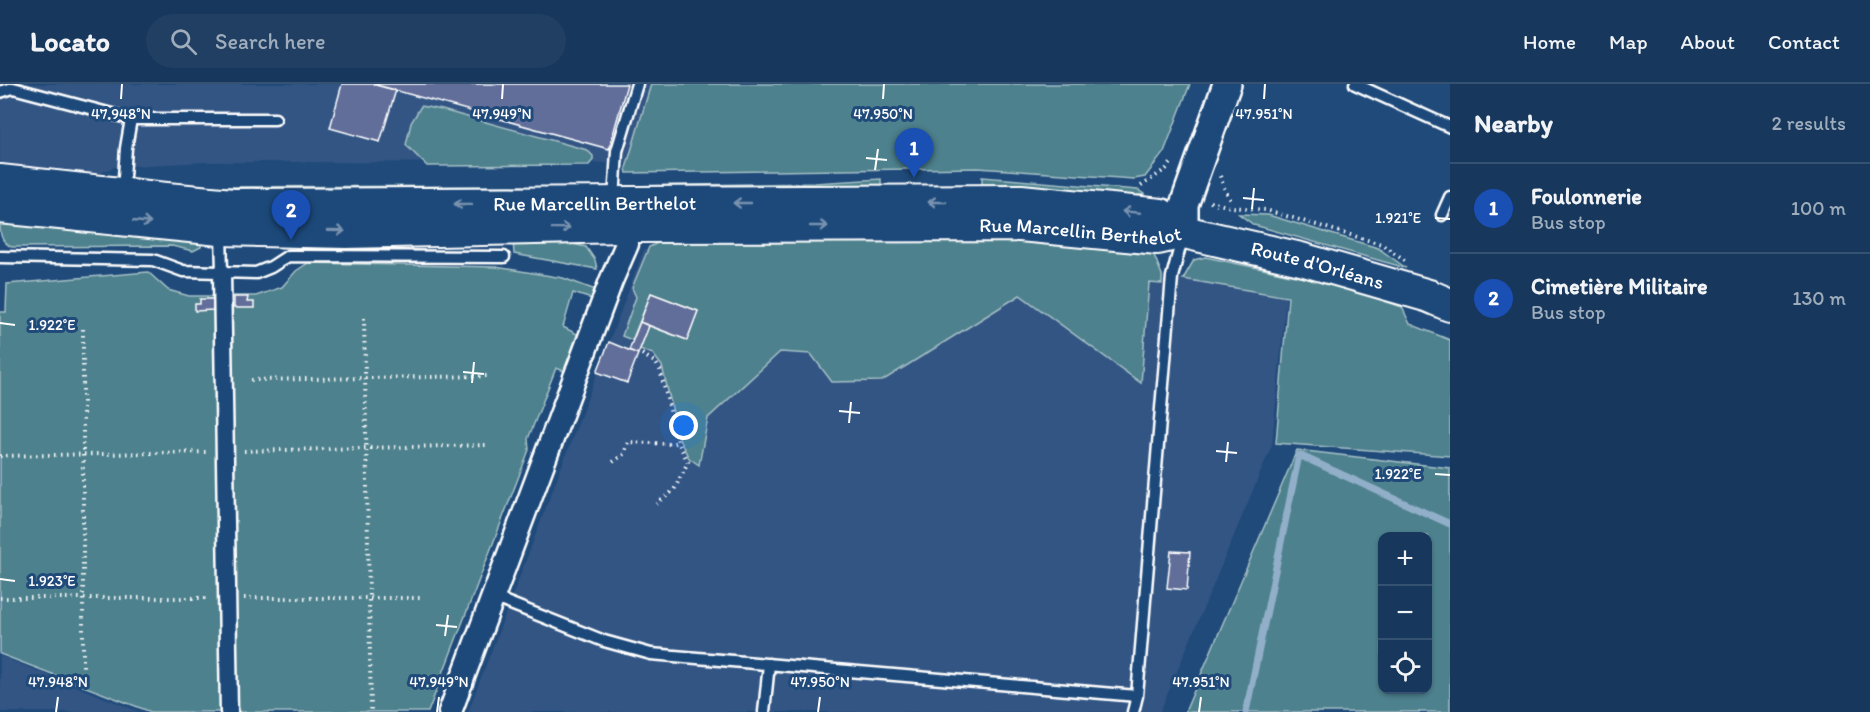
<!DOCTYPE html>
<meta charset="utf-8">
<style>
:root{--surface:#17385c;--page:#203f62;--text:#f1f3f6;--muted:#9eacbb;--line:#365272;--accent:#d6ab8b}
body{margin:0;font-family:Itim,sans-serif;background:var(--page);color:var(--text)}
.controls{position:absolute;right:18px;bottom:18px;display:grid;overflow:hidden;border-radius:12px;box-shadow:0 2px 4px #0004}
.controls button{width:54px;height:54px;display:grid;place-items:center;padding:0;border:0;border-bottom:2px solid var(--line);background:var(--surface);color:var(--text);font:30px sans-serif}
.you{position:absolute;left:684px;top:342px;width:21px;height:21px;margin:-15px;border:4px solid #fff;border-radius:50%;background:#1a73e8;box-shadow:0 0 0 9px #1a73e833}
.badge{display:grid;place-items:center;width:39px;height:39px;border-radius:50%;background:var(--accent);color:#fff;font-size:20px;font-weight:700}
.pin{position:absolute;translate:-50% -50px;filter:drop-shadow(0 2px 3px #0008)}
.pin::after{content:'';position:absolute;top:32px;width:21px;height:18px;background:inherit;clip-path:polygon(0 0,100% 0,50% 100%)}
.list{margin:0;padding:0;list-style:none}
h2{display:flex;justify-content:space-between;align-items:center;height:78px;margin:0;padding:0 24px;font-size:26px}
h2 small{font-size:20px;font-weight:400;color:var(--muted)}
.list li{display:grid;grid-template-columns:39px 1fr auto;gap:18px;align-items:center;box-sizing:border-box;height:90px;padding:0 24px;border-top:2px solid var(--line)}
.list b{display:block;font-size:22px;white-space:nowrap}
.list p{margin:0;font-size:20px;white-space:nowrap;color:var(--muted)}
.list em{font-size:20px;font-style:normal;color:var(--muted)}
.icon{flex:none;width:33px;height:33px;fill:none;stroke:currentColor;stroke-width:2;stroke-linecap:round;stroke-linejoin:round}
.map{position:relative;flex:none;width:1450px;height:628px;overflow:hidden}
header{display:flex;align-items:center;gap:36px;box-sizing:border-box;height:84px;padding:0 30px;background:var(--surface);border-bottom:2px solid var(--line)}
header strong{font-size:28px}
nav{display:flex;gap:33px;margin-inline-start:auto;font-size:21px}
.search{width:420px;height:54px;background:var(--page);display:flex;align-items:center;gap:15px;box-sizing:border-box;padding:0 21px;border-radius:33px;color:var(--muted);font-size:22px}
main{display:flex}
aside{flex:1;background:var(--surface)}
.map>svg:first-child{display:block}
</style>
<header>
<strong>Locato</strong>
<div class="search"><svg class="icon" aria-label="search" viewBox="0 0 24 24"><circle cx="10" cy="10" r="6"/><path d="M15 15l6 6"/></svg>Search here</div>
<nav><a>Home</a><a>Map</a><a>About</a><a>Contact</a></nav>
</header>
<main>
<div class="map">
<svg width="1450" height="628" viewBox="0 0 1450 628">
<rect width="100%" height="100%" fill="#1f4a7a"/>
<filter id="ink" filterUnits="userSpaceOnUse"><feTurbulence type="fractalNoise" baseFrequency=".0167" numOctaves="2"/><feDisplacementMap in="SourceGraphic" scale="12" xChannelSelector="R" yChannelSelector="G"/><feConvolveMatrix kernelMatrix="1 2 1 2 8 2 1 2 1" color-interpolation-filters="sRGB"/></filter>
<g filter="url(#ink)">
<path fill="#335584" d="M0,0H682L660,79L205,78L114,83L94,92L0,80Z
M644,166L676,168L1076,177L1286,212L1272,361L1160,628H468Z
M0,572L140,628H0Z"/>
<path fill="#4e818d" stroke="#a6c0c6" stroke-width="1.5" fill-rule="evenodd" d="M651,0H1190L1164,68L1145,93L1134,95L978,84L627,89L626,84Z
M421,22L442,26L587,66L593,72V76L589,81L427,82L406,61L411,39Z
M982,93L1138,106L1144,110L1121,114L1009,107L982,100Z
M881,95V105L628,112L626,102L814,99Z
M524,102L525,113L363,115L176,103Z
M1239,130L1268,131L1378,164L1406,184L1254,141Z
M0,137L201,158V163L193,167L172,162L12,163C0,158 0,149 0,137Z
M970,152L1144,165L1154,171L1162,191V200L1149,199L1141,299L1020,211L882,297L832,298L811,270L780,268L708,334L699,381L689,374L680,357L662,282L653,270L640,265L649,242L687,256L698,227L651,209L632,256L622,252L636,213L632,204L649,163L660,158Z
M546,154L586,163L595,176L597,185L514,170L513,155Z
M1205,173L1338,201L1402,223L1410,240L1450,256V372L1276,359L1288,213L1183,195L1194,176Z
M308,179L496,183L563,194L601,208L598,217L573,209L563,243L581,252L567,288L556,284L528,355L529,366L428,628H151L0,570V228H6L7,200L148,188L168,206L189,212H256L282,203L296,187Z
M1297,366L1450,384V628H1185ZM1428,452V606H1382V452Z"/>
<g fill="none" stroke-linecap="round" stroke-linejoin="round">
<path stroke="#92afc9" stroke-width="7" d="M1246,628L1299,371L1450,440"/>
</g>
<path fill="#626e9a" stroke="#fff" stroke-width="1.5" d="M342,0H372L396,6L380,58L330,44Z
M372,0H627L609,65Z
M651,209L698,227L687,256L640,238Z
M234,213H248L247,218H254V224H234Z
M200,215H213V226L195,227V220H200Z
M640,238L649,242L638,270L629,266Z
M609,258L638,270L627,299L597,288Z
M1171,467L1190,468L1187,506L1167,504Z"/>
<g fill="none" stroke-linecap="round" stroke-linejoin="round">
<g stroke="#fff" stroke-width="15">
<path id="service" d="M1355,0L1450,43
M0,8L13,4L131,35H275
M123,108L126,64L131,35
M614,116L617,67L637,0
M1442,131L1450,113
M221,148L222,188
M0,173L153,176L183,187L256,189L271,183L288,172L504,173
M493,513L604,557L651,570L1137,612
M764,628L769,580
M1133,628L1137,612L1172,193L1183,151"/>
</g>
<g stroke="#fff" stroke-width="21">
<path id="pedestrian" d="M222,188L229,628"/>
</g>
<g stroke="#fff" stroke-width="27">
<path id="minor" d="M450,628L611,197L627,160L626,142"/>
</g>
<g stroke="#fff" stroke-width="32">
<path id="tertiary" d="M1184,148V121L1227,0"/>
</g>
<g stroke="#fff" stroke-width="36">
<g id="secondary">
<path id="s1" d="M0,97L166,115L233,121L1021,117L1161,131L1184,148L1301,175L1429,212L1450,221"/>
<path id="s2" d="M0,123L220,145L346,148L626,142L1020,141L1158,154L1184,148"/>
</g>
</g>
<path stroke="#fff" stroke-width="4" stroke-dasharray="1.5 4.5" stroke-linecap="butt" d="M1220,92L1225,106L1232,118
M1141,102L1166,85L1173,77
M1210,118L1231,123L1266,126L1381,160L1405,176
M364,234L371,628
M83,245V585
M642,270L656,279L660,286L678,358L688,378L674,406L657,420
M251,296L488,292
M244,367L489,361
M0,372L206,368
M613,378L624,370L628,358L671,360L678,358
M0,514H210
M244,514H420"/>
<use href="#service" stroke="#1f4a7a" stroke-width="10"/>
<use href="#pedestrian" stroke="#1f4a7a" stroke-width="16"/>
<use href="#minor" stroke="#1f4a7a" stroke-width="22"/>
<use href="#tertiary" stroke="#1f4a7a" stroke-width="27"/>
<use href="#secondary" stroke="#1f4a7a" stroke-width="32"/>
</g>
<defs><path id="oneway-shaft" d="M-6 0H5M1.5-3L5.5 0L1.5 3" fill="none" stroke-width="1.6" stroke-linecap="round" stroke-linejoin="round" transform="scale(1.5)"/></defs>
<g stroke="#7992af">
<use href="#oneway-shaft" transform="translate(937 118) rotate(180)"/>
<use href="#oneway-shaft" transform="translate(742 119) rotate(180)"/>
<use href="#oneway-shaft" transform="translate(463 120) rotate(180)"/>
<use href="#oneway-shaft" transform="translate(1131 128) rotate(-175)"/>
<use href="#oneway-shaft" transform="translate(142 138) rotate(6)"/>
<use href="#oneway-shaft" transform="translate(819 142)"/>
<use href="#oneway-shaft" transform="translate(561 144) rotate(-1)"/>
<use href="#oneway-shaft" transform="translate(336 147) rotate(1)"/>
</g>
</g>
<path fill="none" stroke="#fff" stroke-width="2" d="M121,15L122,0M502,15L503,0M883,15L884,0M1264,15L1265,0M866,74L887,76M875,86L878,65M1243,114L1264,116M1252,125L1254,104M1435,134L1450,135M0,239L15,241M463,288L484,290M472,299L474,278M839,327L860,329M849,339L851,318M1216,367L1237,369M1226,378L1228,358M1435,390L1450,391M0,495L15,497M436,541L457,543M445,552L448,531M56,628L58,613M437,628L439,613M818,628L820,613M1199,628L1201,613"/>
<g text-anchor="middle" stroke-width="6" stroke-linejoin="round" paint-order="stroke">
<g font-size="20" fill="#fff" stroke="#1f4a7a">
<text dy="7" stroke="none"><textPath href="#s1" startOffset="596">Rue Marcellin Berthelot</textPath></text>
<text dy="7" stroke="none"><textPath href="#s2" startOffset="1082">Rue Marcellin Berthelot</textPath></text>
<text dy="7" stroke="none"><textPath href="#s1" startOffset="1329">Route d'Orléans</textPath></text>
</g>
</g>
<g font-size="15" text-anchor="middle" fill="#fff" stroke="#1f4a7a" stroke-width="6" stroke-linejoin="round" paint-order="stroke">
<text x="121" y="35">47.948°N</text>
<text x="502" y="35">47.949°N</text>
<text x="883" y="35">47.950°N</text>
<text x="1264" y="35">47.951°N</text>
<text x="1398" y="139">1.921°E</text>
<text x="52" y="246">1.922°E</text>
<text x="1398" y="395">1.922°E</text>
<text x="52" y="502">1.923°E</text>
<text x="58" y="603">47.948°N</text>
<text x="439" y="603">47.949°N</text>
<text x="820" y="603">47.950°N</text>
<text x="1201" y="603">47.951°N</text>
</g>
</svg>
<div class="controls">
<button>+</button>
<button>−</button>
<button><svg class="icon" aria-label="locate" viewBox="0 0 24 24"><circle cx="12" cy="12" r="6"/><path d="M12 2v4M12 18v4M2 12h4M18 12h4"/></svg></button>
</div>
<div class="you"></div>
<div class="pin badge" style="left:914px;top:94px;background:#1a4fb4">1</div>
<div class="pin badge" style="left:291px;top:156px;background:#1a4fb4">2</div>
</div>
<aside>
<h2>Nearby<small>2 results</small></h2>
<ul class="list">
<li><span class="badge" style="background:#1a4fb4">1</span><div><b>Foulonnerie</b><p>Bus stop</p></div><em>100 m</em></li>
<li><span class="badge" style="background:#1a4fb4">2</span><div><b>Cimetière Militaire</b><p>Bus stop</p></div><em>130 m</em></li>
</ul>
</aside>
</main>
